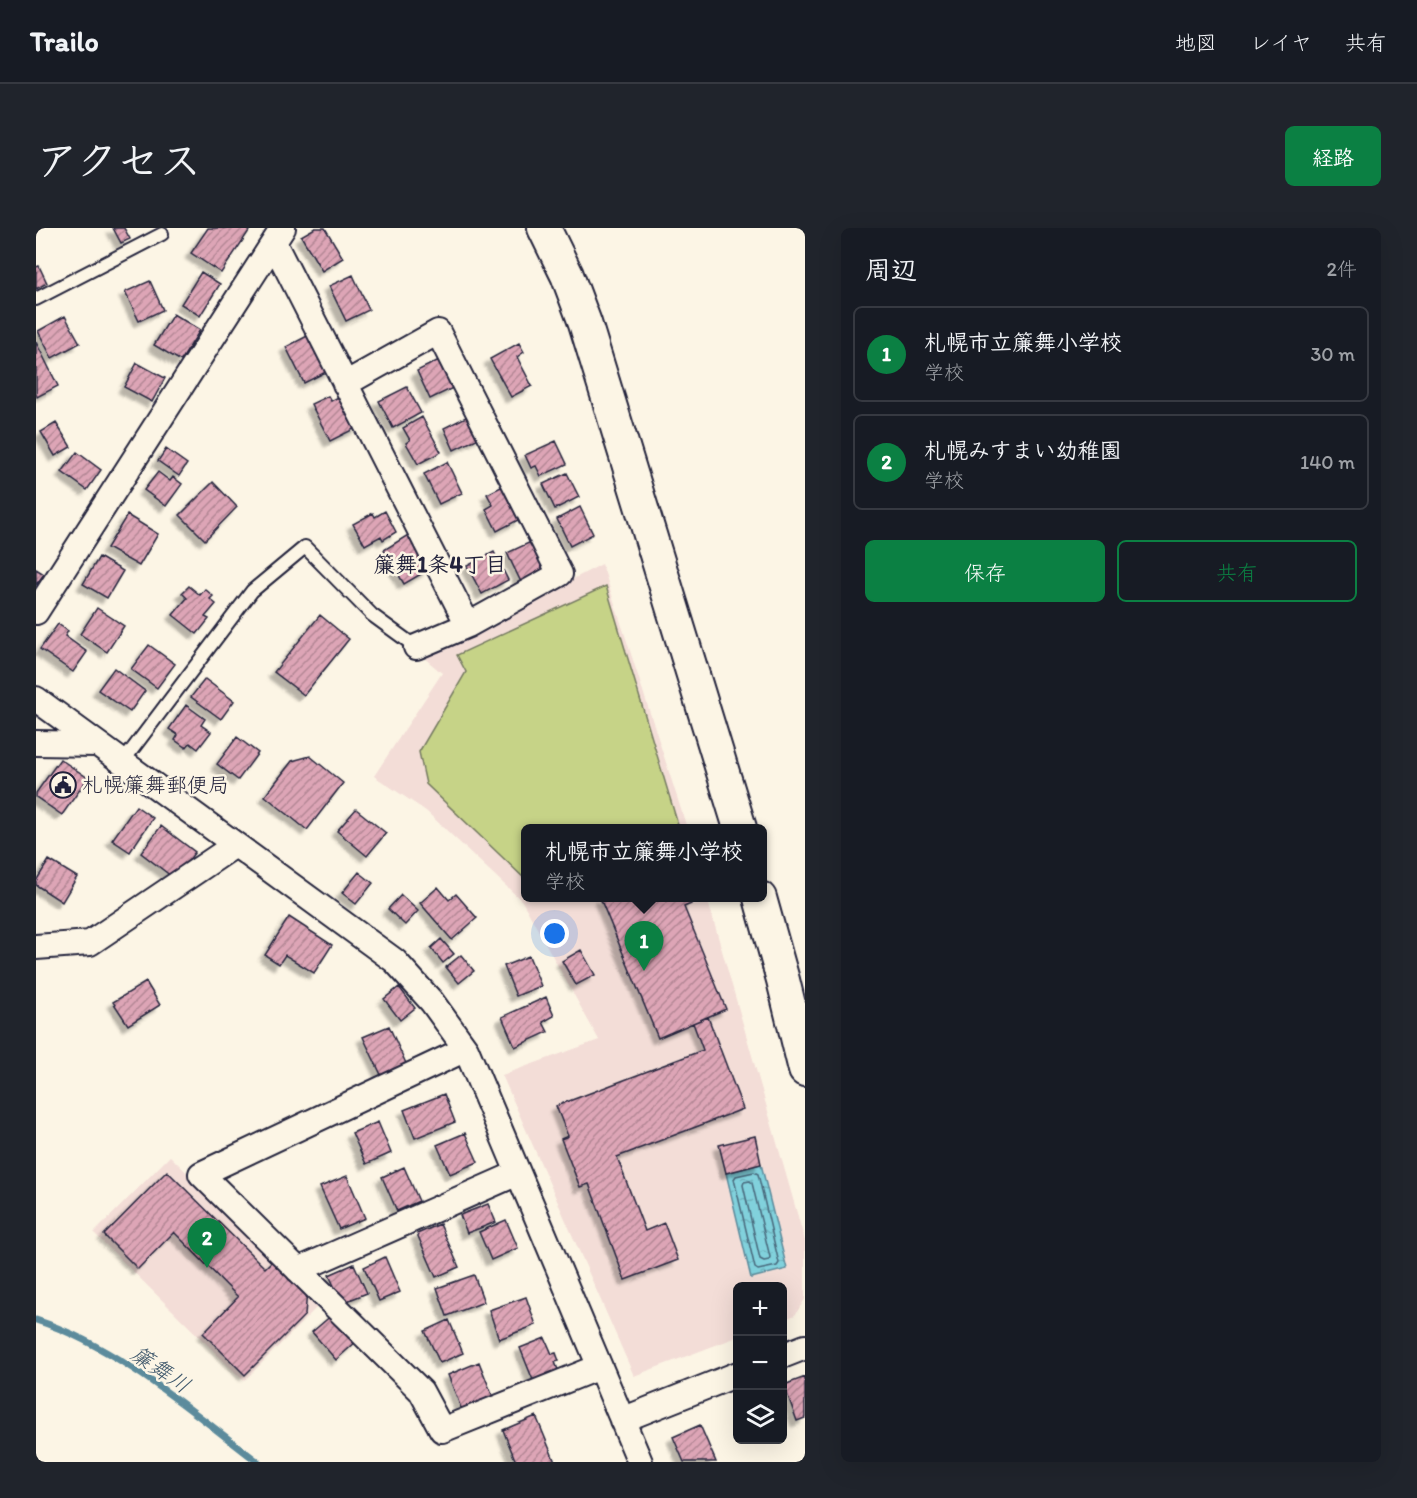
<!DOCTYPE html>
<html lang="ja">
<meta charset="utf-8">
<style>
:root{--surface:#171b24;--page:#20242c;--text:#f1f3f6;--muted:#9ea1a6;--line:#363941;--accent:#0b8043}
body{margin:0;font-family:Itim,"Klee One",sans-serif;background:var(--page);color:var(--text)}
.controls{position:absolute;right:18px;bottom:18px;display:grid;overflow:hidden;border-radius:9px;box-shadow:0 6px 24px #0002}
.controls button{width:54px;height:54px;display:grid;place-items:center;padding:0;border:0;border-bottom:2px solid var(--line);background:var(--surface);color:var(--text);font:30px sans-serif}
.you{position:absolute;left:519px;top:706px;width:21px;height:21px;margin:-15px;border:4px solid #fff;border-radius:50%;background:#1a73e8;box-shadow:0 0 0 9px #1a73e833}
.badge{display:grid;place-items:center;width:39px;height:39px;border-radius:50%;background:var(--accent);color:#fff;font-size:20px;font-weight:700}
.pin{position:absolute;translate:-50% -50px;filter:drop-shadow(0 2px 3px #0008)}
.pin::after{content:'';position:absolute;top:32px;width:21px;height:18px;background:inherit;clip-path:polygon(0 0,100% 0,50% 100%)}
.popup{position:absolute;left:485px;top:596px;width:246px;height:78px;box-sizing:border-box;display:grid;place-content:center;border-radius:9px;background:var(--surface);filter:drop-shadow(0 2px 4px #0005);font-size:20px;white-space:nowrap;color:var(--muted)}
.popup b{font-size:22px;color:var(--text)}
.popup::after{content:'';position:absolute;left:50%;top:100%;margin-left:-12px;border:12px solid transparent;border-top-color:var(--surface)}
.list{margin:0;padding:0;list-style:none}
h2{display:flex;justify-content:space-between;align-items:center;height:78px;margin:0;padding:0 24px;font-size:26px}
h2 small{font-size:20px;font-weight:400;color:var(--muted)}
.list li{display:grid;grid-template-columns:39px 1fr auto;gap:18px;align-items:center;box-sizing:border-box;height:96px;margin:0 12px 12px;padding:0 12px;border:2px solid var(--line);border-radius:9px}
.list b{display:block;font-size:22px;white-space:nowrap}
.list p{margin:0;font-size:20px;white-space:nowrap;color:var(--muted)}
.list em{font-size:20px;font-style:normal;color:var(--muted)}
.actions{display:flex;gap:12px;padding:18px 24px}
.actions a{flex:1;padding:14px 0;border:2px solid var(--accent);border-radius:9px;text-align:center;font-size:21px;color:var(--accent)}
.actions .main{background:var(--accent);color:#fff}
.icon{flex:none;width:33px;height:33px;fill:none;stroke:currentColor;stroke-width:2;stroke-linecap:round;stroke-linejoin:round}
.map{position:relative;flex:none;width:769px;height:1234px;overflow:hidden;border-radius:9px}
header{display:flex;align-items:center;gap:36px;box-sizing:border-box;height:84px;padding:0 30px;background:var(--surface);border-bottom:2px solid var(--line)}
header strong{font-size:28px}
nav{display:flex;gap:33px;margin-inline-start:auto;font-size:21px}
.intro{display:flex;align-items:center;justify-content:space-between;box-sizing:border-box;height:144px;padding:0 36px}
h1{margin:0;font-size:42px}
.button{padding:15px 27px;border-radius:9px;background:var(--accent);color:#fff;font-size:21px;font-weight:700}
main{display:flex;gap:36px;padding:0 36px}
aside{flex:1;background:var(--surface);border-radius:9px;box-shadow:0 6px 24px #0002}
.map>svg:first-child{display:block}
</style>
<header>
<strong>Trailo</strong>
<nav><a>地図</a><a>レイヤ</a><a>共有</a></nav>
</header>
<div class="intro"><h1>アクセス</h1><a class="button">経路</a></div>
<main>
<div class="map">
<svg width="769" height="1234" viewBox="0 0 769 1234">
<defs>
<pattern id="water-ripples" width="26" height="14" patternUnits="userSpaceOnUse" patternTransform="scale(1.5)"><rect width="26" height="14" fill="#81d1dc"/><path d="M2 4q2-2 4 0t4 0M15 11q2-2 4 0t4 0" fill="none" stroke="#6fb3be"/></pattern>
<pattern id="building-hatch" width="6" height="6" patternUnits="userSpaceOnUse" patternTransform="scale(1.5)"><rect width="6" height="6" fill="#dda5b6"/><path d="M-1 1l2-2M0 6l6-6M5 7l2-2" fill="none" stroke="#b38695"/></pattern>
<filter id="shadow"><feDropShadow dx="-5.5" dy="5.5" stdDeviation="1.5" flood-color="#0004"/></filter>
</defs>
<rect width="100%" height="100%" fill="#fcf5e5"/>
<filter id="ink" filterUnits="userSpaceOnUse"><feTurbulence type="fractalNoise" baseFrequency=".0167" numOctaves="2"/><feDisplacementMap in="SourceGraphic" scale="12" xChannelSelector="R" yChannelSelector="G"/><feConvolveMatrix kernelMatrix="1 2 1 2 8 2 1 2 1" color-interpolation-filters="sRGB"/></filter>
<g filter="url(#ink)">
<path fill="#f3ddd7" d="M566,336L651,600H490V670H671L769,1013V1071L759,1087L747,1092L746,1058H702L701,1109L598,1148L466,847L563,812L486,673L390,583L338,548L406,445L387,429Z
M134,928L284,1076L208,1153L58,1005Z"/>
<path fill="#c6d387" stroke="#747a61" stroke-width="1.5" d="M570,358L643,600H490L489,651L390,556L383,524L430,444L421,427Z"/>
<path fill="url(#water-ripples)" stroke="#5b8b9c" stroke-width="1.5" d="M725,936L751,1041L715,1050L690,945Z"/>
<g fill="none" stroke-linecap="round" stroke-linejoin="round">
<path stroke="#48687b" stroke-width="1.5" d="M718,944L722,946L743,1035L741,1038L722,1042L719,1040L698,951L700,948Z
M714,953L716,955L734,1029L733,1032L728,1033L724,1031L707,957L708,954Z"/>
<path stroke="#5b8b9c" stroke-width="7" d="M0,1092C81,1118 155,1183 222,1234"/>
</g>
<path fill="url(#building-hatch)" stroke="#22223b" stroke-width="1.5" filter="url(#shadow)" d="M77,0H88L94,11L85,15Z
M172,0H215L185,45L155,25Z
M279,0H289L307,30L286,43L265,8Z
M3,38L11,55L0,61V39Z
M165,44L184,56L164,88L145,76Z
M317,47L333,82L310,93L293,58Z
M114,53L127,82L103,93L89,64Z
M137,86L164,102L145,133L118,117Z
M29,88L44,115L16,130L2,103Z
M275,106L294,142L268,155L250,119Z
M0,114L22,158L1,169L0,166Z
M483,115L488,124L481,129L496,158L475,169L454,131Z
M403,132L417,160L394,171L381,143Z
M101,135L129,150L116,174L88,159Z
M371,159L385,185L357,200L343,173Z
M306,167L322,199L294,213L275,176L292,168L295,173Z
M434,187L445,209L418,222L408,200Z
M386,189L405,224L382,236L370,215L374,212L367,200Z
M20,195L35,219L19,228L5,204Z
M520,213L531,236L505,248L500,238L495,240L489,227Z
M130,221L151,236L143,248L122,233Z
M41,224L65,242L51,262L26,244Z
M411,234L426,265L403,276L388,246Z
M122,244L134,253L137,249L146,256L130,278L108,262Z
M531,245L543,269L519,281L507,256Z
M177,254L201,279L169,312L144,287Z
M467,258L484,291L461,303L450,281L457,277L451,266Z
M544,279L557,306L534,318L521,291Z
M349,283L360,304L347,312L345,308L329,317L317,296L337,285L339,289Z
M91,287L122,306L103,338L71,320Z
M372,307L392,342L368,356L348,322Z
M497,313L511,341L485,354L471,325Z
M458,324L472,352L446,366L431,338Z
M63,329L87,343L71,370L47,356Z
M0,341L8,346L0,357Z
M153,358L164,367L169,361L177,368L174,371L180,376L169,389L173,391L161,406L137,387L151,370L146,365Z
M61,380L88,398L71,424L44,406Z
M284,387L313,411L268,467L238,444Z
M22,396L32,403L29,408L51,424L37,444L4,421Z
M113,417L139,436L121,460L95,441Z
M78,440L109,463L94,484L62,462Z
M169,451L198,473L185,491L155,469Z
M150,477L169,491L165,497L175,504L162,521L154,515L150,520L139,512L142,507L133,501Z
M201,509L222,525L202,552L181,536Z
M274,528L307,555L271,602L229,568L256,533Z
M24,531L52,550L26,587L0,569V565Z
M100,578L117,590L94,624L76,612Z
M320,581L350,605L331,628L301,603Z
M125,598L159,624L139,651L105,625Z
M13,632L41,649L26,674L0,657V653Z
M323,644L337,655L320,676L306,665Z
M402,659L413,672L420,666L441,690L416,712L384,675Z
M365,667L382,683L369,697L352,681Z
M564,670H653L655,676L648,679L690,781L622,810Z
M253,689L296,717L278,745L249,727L243,736L229,727Z
M405,711L418,726L407,735L395,720Z
M545,722L559,747L540,757L526,733Z
M425,727L438,743L423,755L410,739Z
M493,728L505,758L480,768L468,738Z
M110,754L124,777L92,797L77,774Z
M363,759L379,780L364,792L348,771Z
M510,769L518,788L507,794L512,804L479,819L466,789Z
M672,789L707,881L581,929L609,1003L628,995L642,1032L589,1052L553,956L544,959L525,911L532,908L520,878L667,822L657,795Z
M353,798L373,842L348,853L327,809Z
M408,866L419,894L379,910L368,882Z
M342,894L355,925L330,936L316,905Z
M429,905L442,934L414,946L401,917Z
M719,908L725,936L690,945L683,917Z
M368,939L383,973L361,983L346,949Z
M131,943L229,1040L239,1030L271,1063L269,1087L209,1147L167,1105L202,1069L138,1004L102,1041L68,1007Z
M311,948L329,990L303,1001L284,959Z
M452,976L460,994L431,1005L424,987Z
M470,992L482,1020L455,1032L443,1004Z
M404,996L423,1039L400,1049L381,1006Z
M349,1029L364,1064L343,1073L328,1039Z
M318,1036L331,1065L306,1075L293,1047Z
M438,1047L448,1074L411,1088L401,1060Z
M490,1069L500,1097L463,1111L453,1082Z
M297,1086L321,1113L300,1132L276,1104Z
M413,1092L427,1125L404,1135L389,1103Z
M509,1110L516,1126L520,1125L523,1133L519,1134L524,1147L499,1157L484,1120Z
M443,1134L457,1169L427,1185L412,1147Z
M769,1149V1190L761,1193L748,1157Z
M500,1188L519,1234H480L467,1202Z
M664,1197L680,1234H648L637,1209Z"/>
<g fill="none" stroke-linecap="round" stroke-linejoin="round">
<g stroke="#22223b" stroke-width="16">
<path id="service" d="M0,71L126,6
M86,535L216,363L269,319L336,387L380,419"/>
</g>
<g stroke="#22223b" stroke-width="28">
<path id="minor" d="M238,15L432,397L524,346L402,104L309,156
M0,384L247,0
M380,419L432,397
M0,471L359,733L396,774L430,821L604,1234
M0,515L61,516
M0,719L54,715L199,617
M430,821L165,946L385,1163L406,1202L563,1139
M262,1042L482,945
M746,1128L769,1119
M586,1192L702,1146"/>
</g>
<g stroke="#22223b" stroke-width="36">
<path id="tertiary" d="M508,0L531,47L549,95L704,600
M724,670L747,752L769,842"/>
</g>
<use href="#service" stroke="#fcf5e5" stroke-width="12"/>
<use href="#minor" stroke="#fcf5e5" stroke-width="24"/>
<use href="#tertiary" stroke="#fcf5e5" stroke-width="32"/>
</g>
</g>
<defs>
<g id="civic-ring" transform="scale(1.35)"><circle r="9.5" fill="#fcf5e5" stroke="#22223b" stroke-width="1.5"/><path d="M-.6-6.5H3V-4.5H.6V-3L4-1V1h2V6H-6V1h2V-1L-.6-3ZM-1.2 2.5V6h2.4V2.5Z" fill="#22223b"/></g>
</defs>
<g fill-rule="evenodd">
<use href="#civic-ring" x="27" y="557"/>
</g>
<g text-anchor="middle" stroke-width="5" stroke-linejoin="round" paint-order="stroke">
<g font-size="21" fill="#22223b" stroke="#fcf5e5" text-anchor="start">
<text x="46" y="564">札幌簾舞郵便局</text>
</g>
<g font-size="22" font-weight="bold" fill="#22223b" stroke="#fcf5e5">
<text x="404" y="344">簾舞1条4丁目</text>
</g>
<g font-size="22" font-style="italic" fill="#3e576b" stroke="#fcf5e5">
<text transform="translate(125 1141) rotate(34)" y="8">簾舞川</text>
</g>
</g>
</svg>
<div class="controls">
<button>+</button>
<button>−</button>
<button><svg class="icon" aria-label="layers" viewBox="0 0 24 24"><path d="M12 4l9 5-9 5-9-5zM3 14l9 5 9-5"/></svg></button>
</div>
<div class="you"></div>
<div class="pin badge" style="left:608px;top:743px">1</div>
<div class="popup"><b>札幌市立簾舞小学校</b>学校</div>
<div class="pin badge" style="left:171px;top:1040px">2</div>
</div>
<aside>
<h2>周辺<small>2件</small></h2>
<ul class="list">
<li><span class="badge">1</span><div><b>札幌市立簾舞小学校</b><p>学校</p></div><em>30 m</em></li>
<li><span class="badge">2</span><div><b>札幌みすまい幼稚園</b><p>学校</p></div><em>140 m</em></li>
</ul>
<div class="actions"><a class="main">保存</a><a>共有</a></div>
</aside>
</main>
